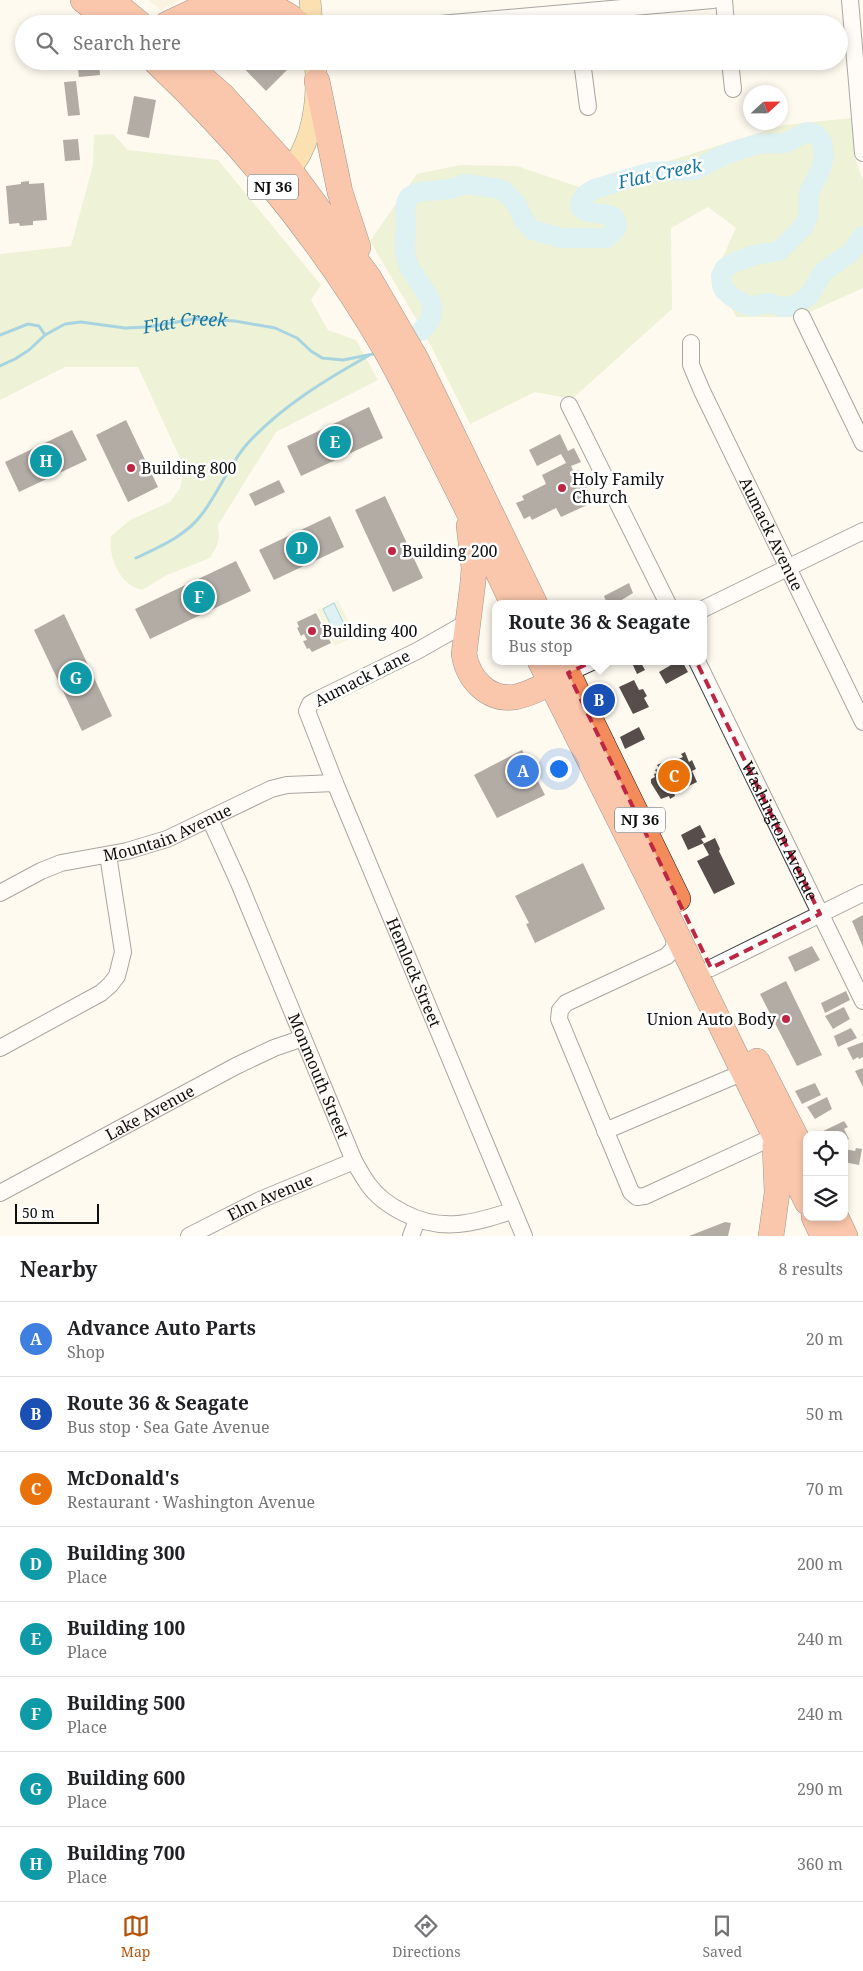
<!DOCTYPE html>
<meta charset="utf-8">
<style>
:root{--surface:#fff;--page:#f2f2f2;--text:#202124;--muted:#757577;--line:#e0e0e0;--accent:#b45309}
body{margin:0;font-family:"Noto Serif",serif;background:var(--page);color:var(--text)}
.controls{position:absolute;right:15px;bottom:15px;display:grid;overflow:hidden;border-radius:10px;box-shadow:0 2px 8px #0003}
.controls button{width:45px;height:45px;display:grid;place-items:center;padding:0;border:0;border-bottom:1px solid var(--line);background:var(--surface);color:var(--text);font:25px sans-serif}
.compass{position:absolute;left:743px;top:85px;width:45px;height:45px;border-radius:50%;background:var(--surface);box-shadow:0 2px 8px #0003;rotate:68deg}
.scale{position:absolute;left:15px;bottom:12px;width:84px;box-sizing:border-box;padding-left:5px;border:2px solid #0e0e0e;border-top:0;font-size:14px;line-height:18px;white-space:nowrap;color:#0e0e0e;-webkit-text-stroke:4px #fff;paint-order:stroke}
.you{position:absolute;left:558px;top:768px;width:18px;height:18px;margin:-12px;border:4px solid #fff;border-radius:50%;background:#1a73e8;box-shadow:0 0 0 8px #1a73e833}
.badge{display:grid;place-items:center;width:32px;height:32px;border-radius:50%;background:var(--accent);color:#fff;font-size:16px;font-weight:700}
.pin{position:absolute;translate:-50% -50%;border:2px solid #fff;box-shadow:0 1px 5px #0006}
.popup{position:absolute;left:492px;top:600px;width:215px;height:65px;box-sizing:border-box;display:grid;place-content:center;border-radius:10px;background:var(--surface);filter:drop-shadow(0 1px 4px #0005);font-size:16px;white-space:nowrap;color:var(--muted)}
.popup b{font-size:19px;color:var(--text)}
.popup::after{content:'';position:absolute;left:50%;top:100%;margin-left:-10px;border:10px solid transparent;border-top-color:var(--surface)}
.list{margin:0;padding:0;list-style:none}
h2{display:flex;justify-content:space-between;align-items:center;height:65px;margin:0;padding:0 20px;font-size:21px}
h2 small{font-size:16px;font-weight:400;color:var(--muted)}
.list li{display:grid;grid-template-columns:32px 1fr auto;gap:15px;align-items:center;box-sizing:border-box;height:75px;padding:0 20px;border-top:1px solid var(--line)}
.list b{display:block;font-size:19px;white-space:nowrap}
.list p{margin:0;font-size:16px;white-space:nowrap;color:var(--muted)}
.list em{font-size:16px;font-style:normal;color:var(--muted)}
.icon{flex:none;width:28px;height:28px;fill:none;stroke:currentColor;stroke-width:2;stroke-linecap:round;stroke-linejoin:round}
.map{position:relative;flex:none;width:863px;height:1236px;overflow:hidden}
.search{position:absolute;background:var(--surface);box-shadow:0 2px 8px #0003;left:15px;right:15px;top:15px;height:55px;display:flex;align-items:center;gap:12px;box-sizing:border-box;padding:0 18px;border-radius:28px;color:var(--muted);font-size:19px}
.sheet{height:665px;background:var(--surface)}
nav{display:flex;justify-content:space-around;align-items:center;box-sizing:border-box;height:70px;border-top:1px solid var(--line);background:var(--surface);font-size:14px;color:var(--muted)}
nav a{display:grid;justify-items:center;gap:2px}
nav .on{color:var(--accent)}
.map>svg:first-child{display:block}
</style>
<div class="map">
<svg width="863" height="1236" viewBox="0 0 863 1236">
<rect width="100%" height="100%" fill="#fffaf0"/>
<path fill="#f5ecd0" d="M148,0H180L161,10Z"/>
<path fill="#d9e9b9" d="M851,118L855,158L863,180V288L799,317H736L715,274L736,228L708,207L671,228L672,309L572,399L535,392L470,424L425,334L370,241L417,174L460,165L517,166L582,188L784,125Z
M113,134L128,150L218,160L321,285L311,300L328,330L356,340L378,380L276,432L218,525L219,537L217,545L210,558L167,575L142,590C120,585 108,558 111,536L130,520L170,502L180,488L185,469L138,367H65L0,400V254L71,246L93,165L94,135Z"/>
<path fill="#e9f0cb" d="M338,600L356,636L335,646L317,610Z"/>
<path fill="#b5e6f6" stroke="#3ca7cc" d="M334,603L345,626L334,631L323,609Z"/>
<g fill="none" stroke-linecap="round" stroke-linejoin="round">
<g stroke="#3ca7cc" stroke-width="3">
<path d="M0,335L28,324L39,326L45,335"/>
<path id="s1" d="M0,366L15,359L29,350L45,335L65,324L81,322L125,328L148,327L194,319L235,321L275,328L297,338L311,351L322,358L343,360L373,354"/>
<path d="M136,558C159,547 186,536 202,514C219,492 229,464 248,443C281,407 325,380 368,356"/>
</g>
<path stroke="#b5e6f6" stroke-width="20" d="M421,331C450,305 415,286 407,261C403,250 406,238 406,227C406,216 403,206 409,197L418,192L450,189L465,184L496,188L504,191L517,205L525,222L532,230L562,238H607L616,229L617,225L615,218C604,210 589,217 580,207V203L585,195L594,189L651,172L695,170L724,155L748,147L758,144L785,143L808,132L817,135L822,142L824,156L821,169L809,192L808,216L804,226L779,251L755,255L735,262L725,268L721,276L722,286L725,291L732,297L747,305L752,306L768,303L782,307L793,306L809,296L823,272L851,252L863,236"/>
</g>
<path fill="#574e4b" d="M77,61H99L100,75L79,77Z
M237,61H259L263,66L267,61H278L287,70L266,91Z
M76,81L80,115L68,116L64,82Z
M134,96L156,100L149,138L127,134Z
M78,139L80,160L65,161L63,140Z
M29,181V184L44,183L47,220L33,221V225L20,226L19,223L9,224L6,186L21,184V182Z
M369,407L383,438L301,476L287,446Z
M126,420L158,487L128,502L96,435Z
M72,430L87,460L19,492L5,462Z
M560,434L568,451L574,448L581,462L571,466L574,472L579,470L589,493L583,496L587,505L561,517L556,508L532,520L530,516L524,519L516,503L524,500L522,496L546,484L542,475L566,463L561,454L537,466L529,450Z
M279,480L285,492L255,506L249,494Z
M385,496L423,578L393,592L355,510Z
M330,516L344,547L274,580L259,550Z
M236,561L251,591L150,639L135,609Z
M629,583L633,593L620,601L621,604H607L604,596Z
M316,613L331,643L312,652L309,648L307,649L303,641L307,640L304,634L301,636L297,628L299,627L297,622Z
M64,614L112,716L82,731L34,630Z
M636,661H640L645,670L637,674L632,663Z
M678,661H682L688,672L666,684L659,672Z
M634,680L639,690L643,689L647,696L644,698L649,707L633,714L619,687Z
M639,727L645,739L625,749L620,737Z
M522,750L545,795L497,818L474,775Z
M685,752L689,762L692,760L696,769L692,771L697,782L674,793L675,796L670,799L669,796L661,799L651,783V779L655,777L654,774L657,773L655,770L659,768L657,765L673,758L674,761L683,757L681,754Z
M700,825L706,837L701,839L704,843L688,850L681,835Z
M715,838L720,849L719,851L735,884L714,894L697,861L709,855L703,844Z
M583,863L605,909L535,943L526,924L529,923L515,896Z
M863,915V947L852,921Z
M812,946L820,960L795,972L788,957Z
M786,981L822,1055L797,1066L760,994Z
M846,991L850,1000L825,1013L821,1003Z
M844,1007L850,1019L833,1029L825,1016Z
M851,1028L857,1038L838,1047L834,1036Z
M863,1042V1057L859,1059L858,1057L853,1060L847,1048Z
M863,1068V1087L855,1071Z
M815,1083L821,1095L802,1104L795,1091Z
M827,1097L832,1109L815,1119L807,1107Z
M844,1121L848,1127L844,1129L849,1139L844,1141V1135H815Z
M856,1148L862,1149L859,1165L844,1162V1149L855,1151Z
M725,1222L731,1223L728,1236H689Z"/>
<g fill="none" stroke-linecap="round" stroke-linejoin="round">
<g stroke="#414141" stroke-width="18">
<g id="minor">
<path d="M724,0L726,24"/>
<path d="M850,0L863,153"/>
<path d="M440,24L713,0"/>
<path d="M582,61L588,107"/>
<path d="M730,61L733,89"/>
<path d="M802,317L863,443"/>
<path id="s2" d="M691,343V365L702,391L863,722"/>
<path d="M569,405L668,604"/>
<path d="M703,609L863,531"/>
<path id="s3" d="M468,622L417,651L315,701L310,704L307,711L335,783L524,1236"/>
<path id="s4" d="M697,661L863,1001"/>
<path d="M568,673L594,661"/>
<path id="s5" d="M210,819L239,883L354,1161C358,1168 363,1177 368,1184C377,1197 390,1206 404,1213C442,1233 474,1223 512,1211"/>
<path id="s6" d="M0,893L41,871L61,863L127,851L167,839L271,789L287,785L335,783"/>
<path d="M675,931L674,948L667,956L566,1003L560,1010L559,1019L631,1192L637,1197L645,1196L775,1136"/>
<path d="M711,968L863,893"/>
<path d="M0,1048L101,993L110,985L117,976L123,952L108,855"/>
<path d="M605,1131L744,1072"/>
<path id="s7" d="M0,1193L236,1066L274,1048L303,1038"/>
<path id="s8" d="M189,1236L260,1200L354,1161"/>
<path d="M411,1236L417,1220"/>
</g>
</g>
<g stroke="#1f1f1f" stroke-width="22">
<path id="major" d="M310,0L312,24
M282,183C286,171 296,164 301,153C315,126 318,91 315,61"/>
</g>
<g stroke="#1f1f1f" stroke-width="26">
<path id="highway" d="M83,0L113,24
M111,0L140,24
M167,24L218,0
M215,24C241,0 273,0 299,24
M155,61C244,145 322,241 384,347C399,373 412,400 426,427C456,486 485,544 513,604
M183,61L222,95L289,169L369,278L416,359L535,604
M317,81L340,192L358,247
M469,526L474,568L473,582L464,654C468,679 488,701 515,697C531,694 550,683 565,675
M540,661L675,931L807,1202
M562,661L678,899
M757,1061L807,1159
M814,1217L823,1236
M836,1217L845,1236
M771,1236L777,1193L775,1146"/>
</g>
<use href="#minor" stroke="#fff" stroke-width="16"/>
<use href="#major" stroke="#f7c067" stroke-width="21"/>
<use href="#highway" stroke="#f38b5a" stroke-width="25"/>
</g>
<path d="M0 0H863V1236H0ZM677,622L820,914L711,968L568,673Z" fill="#fffaf0" fill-opacity=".55" fill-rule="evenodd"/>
<path fill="none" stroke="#be2743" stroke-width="4" stroke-dasharray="10 6" stroke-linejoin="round" d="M677,622L820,914L711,968L568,673Z"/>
<g fill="#be2743" stroke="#fff" stroke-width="2">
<circle cx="131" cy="468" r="5"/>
<circle cx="562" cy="488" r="5"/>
<circle cx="392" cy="551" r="5"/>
<circle cx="312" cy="631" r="5"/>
<circle cx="786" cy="1019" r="5"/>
</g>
<g text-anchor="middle" stroke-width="5" stroke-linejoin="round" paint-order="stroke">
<g fill="#fff" stroke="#565656" stroke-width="1">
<rect x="248" y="174.5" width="50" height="25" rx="4"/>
<rect x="615" y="807.5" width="50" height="25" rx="4"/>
</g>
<g font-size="15" font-weight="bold" fill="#0e0e0e">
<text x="273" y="192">NJ 36</text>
<text x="640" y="825">NJ 36</text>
</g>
<g font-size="16" fill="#0e0e0e" stroke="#fff" text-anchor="start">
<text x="141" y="474">Building 800</text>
<text x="572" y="485">Holy Family<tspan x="572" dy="18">Church</tspan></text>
<text x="402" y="557">Building 200</text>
<text x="322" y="637">Building 400</text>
<text x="776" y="1025" text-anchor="end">Union Auto Body</text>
</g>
<g font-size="16" fill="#0e0e0e" stroke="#fff">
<text dy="6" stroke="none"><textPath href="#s2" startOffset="209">Aumack Avenue</textPath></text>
<text transform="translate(362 678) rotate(-27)" y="6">Aumack Lane</text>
<text dy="6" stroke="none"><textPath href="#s6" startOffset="179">Mountain Avenue</textPath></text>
<text dy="6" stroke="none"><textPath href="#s4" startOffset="189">Washington Avenue</textPath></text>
<text dy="6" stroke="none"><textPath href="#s3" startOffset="468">Hemlock Street</textPath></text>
<text dy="6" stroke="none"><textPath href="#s5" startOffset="279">Monmouth Street</textPath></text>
<text dy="6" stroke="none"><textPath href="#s7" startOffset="170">Lake Avenue</textPath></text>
<text dy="6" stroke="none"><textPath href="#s8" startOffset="90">Elm Avenue</textPath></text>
</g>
<g font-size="18" font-style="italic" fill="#1877a0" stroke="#fff">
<text transform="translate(660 174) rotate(-12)" y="6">Flat Creek</text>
<text dy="6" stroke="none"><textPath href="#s1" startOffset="199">Flat Creek</textPath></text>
</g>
</g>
</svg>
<div class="controls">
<button><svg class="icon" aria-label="locate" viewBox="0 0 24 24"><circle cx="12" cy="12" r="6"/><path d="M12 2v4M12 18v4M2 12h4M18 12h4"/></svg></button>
<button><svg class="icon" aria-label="layers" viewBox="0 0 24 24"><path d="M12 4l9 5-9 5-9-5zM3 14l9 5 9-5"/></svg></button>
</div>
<svg class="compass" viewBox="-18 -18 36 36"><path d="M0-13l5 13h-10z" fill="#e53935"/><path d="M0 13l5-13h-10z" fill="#757577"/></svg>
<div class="scale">50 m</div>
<div class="you"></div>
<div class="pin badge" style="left:523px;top:771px;background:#3f7fe0">A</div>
<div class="pin badge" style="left:599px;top:700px;background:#1a4fb4">B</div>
<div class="popup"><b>Route 36 &amp; Seagate</b>Bus stop</div>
<div class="pin badge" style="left:674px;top:776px;background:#e8710a">C</div>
<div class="pin badge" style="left:302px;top:548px;background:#0f9aa8">D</div>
<div class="pin badge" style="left:335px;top:442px;background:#0f9aa8">E</div>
<div class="pin badge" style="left:199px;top:597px;background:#0f9aa8">F</div>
<div class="pin badge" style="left:76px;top:678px;background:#0f9aa8">G</div>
<div class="pin badge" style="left:46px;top:461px;background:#0f9aa8">H</div>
<div class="search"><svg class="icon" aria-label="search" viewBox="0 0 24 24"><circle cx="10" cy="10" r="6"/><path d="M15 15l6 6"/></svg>Search here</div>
</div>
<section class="sheet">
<h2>Nearby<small>8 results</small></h2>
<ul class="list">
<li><span class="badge" style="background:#3f7fe0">A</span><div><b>Advance Auto Parts</b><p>Shop</p></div><em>20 m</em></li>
<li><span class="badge" style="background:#1a4fb4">B</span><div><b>Route 36 &amp; Seagate</b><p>Bus stop · Sea Gate Avenue</p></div><em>50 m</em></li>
<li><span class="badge" style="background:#e8710a">C</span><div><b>McDonald's</b><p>Restaurant · Washington Avenue</p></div><em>70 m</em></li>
<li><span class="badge" style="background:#0f9aa8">D</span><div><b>Building 300</b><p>Place</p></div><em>200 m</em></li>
<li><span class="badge" style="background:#0f9aa8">E</span><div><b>Building 100</b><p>Place</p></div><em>240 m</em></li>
<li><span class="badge" style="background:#0f9aa8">F</span><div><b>Building 500</b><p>Place</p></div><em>240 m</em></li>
<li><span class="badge" style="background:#0f9aa8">G</span><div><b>Building 600</b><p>Place</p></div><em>290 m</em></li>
<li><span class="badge" style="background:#0f9aa8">H</span><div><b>Building 700</b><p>Place</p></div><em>360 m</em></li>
</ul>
</section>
<nav>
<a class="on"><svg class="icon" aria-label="map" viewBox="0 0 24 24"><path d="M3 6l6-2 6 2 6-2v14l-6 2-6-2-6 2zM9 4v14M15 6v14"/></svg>Map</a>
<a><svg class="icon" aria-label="directions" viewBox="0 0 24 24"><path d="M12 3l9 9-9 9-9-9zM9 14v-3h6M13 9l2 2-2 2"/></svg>Directions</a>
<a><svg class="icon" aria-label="saved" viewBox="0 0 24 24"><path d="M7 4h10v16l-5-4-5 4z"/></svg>Saved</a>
</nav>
